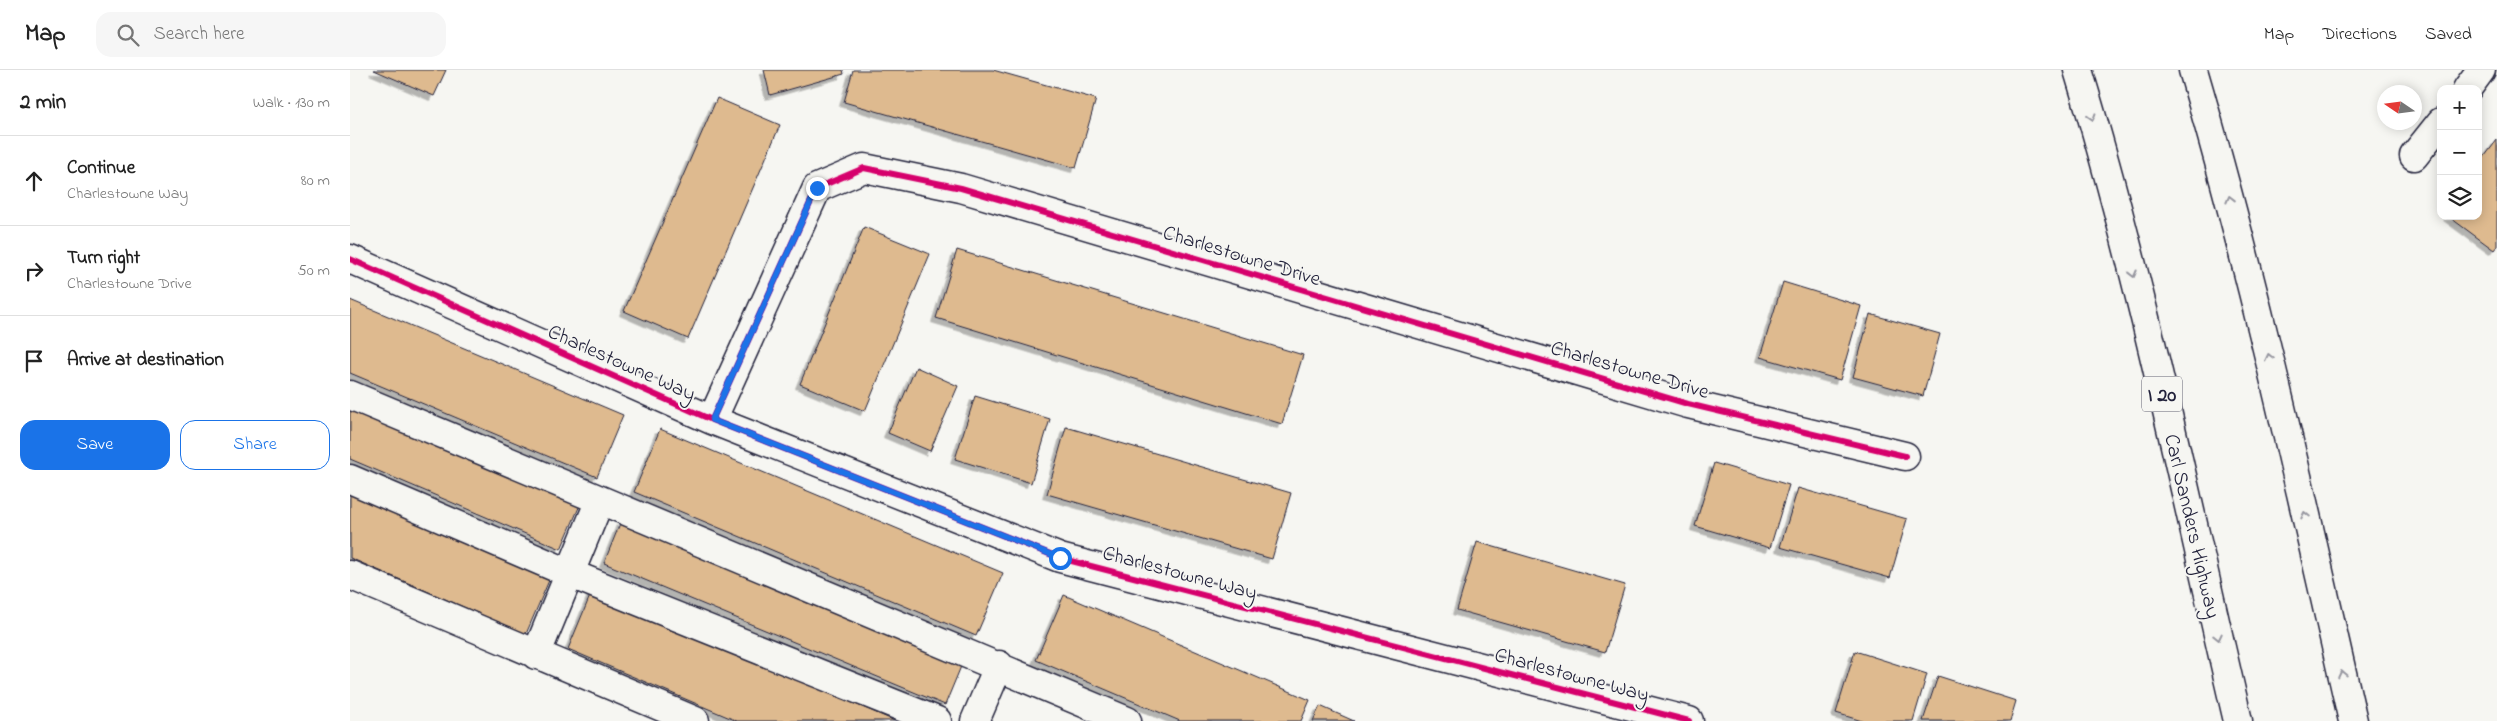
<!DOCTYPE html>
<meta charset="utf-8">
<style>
:root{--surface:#fff;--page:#f6f6f6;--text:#222;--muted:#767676;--line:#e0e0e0;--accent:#1a73e8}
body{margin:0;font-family:"Indie Flower",sans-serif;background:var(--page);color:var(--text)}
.controls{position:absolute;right:15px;top:15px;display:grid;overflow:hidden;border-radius:10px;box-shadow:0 2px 12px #0003}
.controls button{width:45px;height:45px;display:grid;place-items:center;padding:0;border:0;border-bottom:1px solid var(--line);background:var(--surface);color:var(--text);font:25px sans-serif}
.compass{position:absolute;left:2027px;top:15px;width:45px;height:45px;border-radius:50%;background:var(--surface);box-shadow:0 2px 12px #0003;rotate:283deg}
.stop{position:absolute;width:15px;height:15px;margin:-11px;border:4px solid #1a73e8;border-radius:50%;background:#fff}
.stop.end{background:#1a73e8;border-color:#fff;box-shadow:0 1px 5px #0008}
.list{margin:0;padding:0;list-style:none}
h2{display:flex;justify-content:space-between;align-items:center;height:65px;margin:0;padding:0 20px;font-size:21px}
h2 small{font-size:16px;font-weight:400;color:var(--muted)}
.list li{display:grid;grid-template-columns:32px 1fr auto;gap:15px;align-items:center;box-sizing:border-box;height:90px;padding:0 20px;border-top:1px solid var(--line)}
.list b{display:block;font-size:19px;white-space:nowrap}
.list p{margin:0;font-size:16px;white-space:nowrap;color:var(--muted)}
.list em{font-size:16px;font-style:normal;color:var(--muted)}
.actions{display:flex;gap:10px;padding:15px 20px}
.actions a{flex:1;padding:11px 0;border:1px solid var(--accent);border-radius:15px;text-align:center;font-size:18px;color:var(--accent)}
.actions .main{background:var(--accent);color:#fff}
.icon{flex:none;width:28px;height:28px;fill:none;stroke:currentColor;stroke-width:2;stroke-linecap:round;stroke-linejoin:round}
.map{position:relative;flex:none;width:2147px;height:651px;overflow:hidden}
header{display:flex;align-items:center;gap:30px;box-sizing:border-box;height:70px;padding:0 25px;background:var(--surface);border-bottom:1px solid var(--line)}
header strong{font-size:24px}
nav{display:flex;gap:28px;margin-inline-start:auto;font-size:18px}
.search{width:350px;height:45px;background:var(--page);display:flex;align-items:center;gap:12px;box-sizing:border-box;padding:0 18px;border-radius:15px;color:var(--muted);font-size:19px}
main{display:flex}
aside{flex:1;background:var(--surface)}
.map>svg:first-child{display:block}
</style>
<header>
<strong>Map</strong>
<div class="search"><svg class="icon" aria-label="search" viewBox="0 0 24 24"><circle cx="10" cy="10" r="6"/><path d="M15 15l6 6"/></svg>Search here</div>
<nav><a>Map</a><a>Directions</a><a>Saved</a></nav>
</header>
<main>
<aside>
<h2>2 min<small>Walk · 130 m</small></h2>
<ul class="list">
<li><svg class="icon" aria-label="ahead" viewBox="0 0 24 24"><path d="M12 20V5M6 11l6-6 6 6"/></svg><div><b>Continue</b><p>Charlestowne Way</p></div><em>80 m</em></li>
<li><svg class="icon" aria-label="right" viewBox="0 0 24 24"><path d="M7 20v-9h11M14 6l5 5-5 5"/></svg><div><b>Turn right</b><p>Charlestowne Drive</p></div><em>50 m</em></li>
<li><svg class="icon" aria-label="arrive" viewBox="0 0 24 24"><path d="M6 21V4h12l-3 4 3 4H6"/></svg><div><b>Arrive at destination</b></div></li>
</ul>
<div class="actions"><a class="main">Save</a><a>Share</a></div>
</aside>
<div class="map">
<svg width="2147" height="651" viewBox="0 0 2147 651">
<defs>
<filter id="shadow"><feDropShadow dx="-4.5" dy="4.5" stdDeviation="0" flood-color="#0004"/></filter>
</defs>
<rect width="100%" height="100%" fill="#f6f6f2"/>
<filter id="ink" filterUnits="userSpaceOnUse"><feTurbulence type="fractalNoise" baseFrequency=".02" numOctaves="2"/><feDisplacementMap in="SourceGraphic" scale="10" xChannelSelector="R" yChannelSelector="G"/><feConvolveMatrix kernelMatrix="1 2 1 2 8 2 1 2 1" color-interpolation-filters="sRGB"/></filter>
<g filter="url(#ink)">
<path fill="#deba8f" stroke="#22223b" filter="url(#shadow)" d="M24,0H96L84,26Z
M414,0H493L494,4L420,25Z
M503,0H643L746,29L726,98L494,32Z
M367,28L430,55L338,269L274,241Z
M2147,70V176L2144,180L2098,146H2128V95Z
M514,157L580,184L515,341L450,314Z
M607,180L953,285L932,354L586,248Z
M1433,212L1511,236L1490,310L1410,287Z
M0,230L273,345L247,407L0,303Z
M1520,244L1590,264L1573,326L1503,307Z
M566,297L608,316L580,381L538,363Z
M625,326L700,349L681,413L605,389Z
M0,337L230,435L211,479L0,389Z
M716,357L941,423L922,489L697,424Z
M310,359L653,503L626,566L284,422Z
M1364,393L1439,415L1420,478L1345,456Z
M1448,418L1557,449L1540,508L1430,477Z
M0,422L200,508L176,564L0,488Z
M271,451L612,594L595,635L254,493Z
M1127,472L1275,515L1255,582L1107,540Z
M242,521L545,651H387L218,579Z
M714,525L960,630L951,651H830L686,590Z
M1505,581L1577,604L1563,651H1512L1486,643Z
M1588,606L1666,631L1660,651H1573Z
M970,636L1004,651H963Z"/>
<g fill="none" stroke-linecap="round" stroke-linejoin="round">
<g stroke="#22223b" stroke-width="31">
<path id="minor" d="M2117,19L2131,0
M2064,86L2091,52
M0,189L362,350L710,488L1339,651
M0,325L777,651
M362,350L467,118L514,98L611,118L1338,334L1555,386
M0,409L221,504L587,651
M0,505L345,651
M186,585L250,430
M625,651L649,595"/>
</g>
<g stroke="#22223b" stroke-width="31">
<path id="highway" d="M1728,0C1793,214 1837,434 1888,651
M1843,0C1906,214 1953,433 2003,651"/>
</g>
<use href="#minor" stroke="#f6f6f2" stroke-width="28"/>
<use href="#highway" stroke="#f6f6f2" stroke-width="28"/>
<g stroke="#f6f6f2" stroke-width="9">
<path id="cycleway" d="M0,189L362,350L710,488L1339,651
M362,350L467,118L514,98L611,118L1338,334L1555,386"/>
</g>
<use href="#cycleway" stroke="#d6006c" stroke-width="6"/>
</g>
<defs><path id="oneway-chevron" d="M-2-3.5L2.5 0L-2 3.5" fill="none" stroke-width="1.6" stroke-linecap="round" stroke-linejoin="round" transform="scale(1.25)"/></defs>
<g stroke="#9797a0">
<use href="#oneway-chevron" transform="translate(1742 47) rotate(73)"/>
<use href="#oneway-chevron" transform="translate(1880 129) rotate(-104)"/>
<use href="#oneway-chevron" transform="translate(1783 204) rotate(76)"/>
<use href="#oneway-chevron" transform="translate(1919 287) rotate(-103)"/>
<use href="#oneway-chevron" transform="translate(1955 445) rotate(-103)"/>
<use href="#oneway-chevron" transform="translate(1868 567) rotate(77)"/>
<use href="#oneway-chevron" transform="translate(1992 604) rotate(-103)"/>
</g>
</g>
<g fill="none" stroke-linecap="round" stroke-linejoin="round" filter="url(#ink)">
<path stroke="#1a73e8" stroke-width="6" d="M467,118L362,350L710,488"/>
</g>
<g text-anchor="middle" stroke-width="4" stroke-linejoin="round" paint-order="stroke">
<rect fill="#f6f6f2" stroke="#626272" stroke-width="1" x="1792" y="306.5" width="40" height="35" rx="4"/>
<g font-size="20" font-weight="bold" fill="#22223b">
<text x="1812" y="331">I 20</text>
</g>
<g font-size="21" fill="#22223b" stroke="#f6f6f2">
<text transform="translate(892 185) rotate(17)" y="7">Charlestowne Drive</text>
<text transform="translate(272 292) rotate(24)" y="7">Charlestowne Way</text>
<text transform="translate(1280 299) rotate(16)" y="7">Charlestowne Drive</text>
<text transform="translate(1843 456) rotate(77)" y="7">Carl Sanders Highway</text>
<text transform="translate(830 502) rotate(15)" y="7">Charlestowne Way</text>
<text transform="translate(1222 604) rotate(15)" y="7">Charlestowne Way</text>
</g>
</g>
</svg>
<div class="controls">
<button>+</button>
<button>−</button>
<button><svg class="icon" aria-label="layers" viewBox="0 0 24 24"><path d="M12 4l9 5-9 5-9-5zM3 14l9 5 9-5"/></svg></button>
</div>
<svg class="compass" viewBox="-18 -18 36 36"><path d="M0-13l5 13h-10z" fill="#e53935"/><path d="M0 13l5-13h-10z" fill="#767676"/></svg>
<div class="stop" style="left:710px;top:488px"></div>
<div class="stop end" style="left:467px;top:118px"></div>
</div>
</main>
